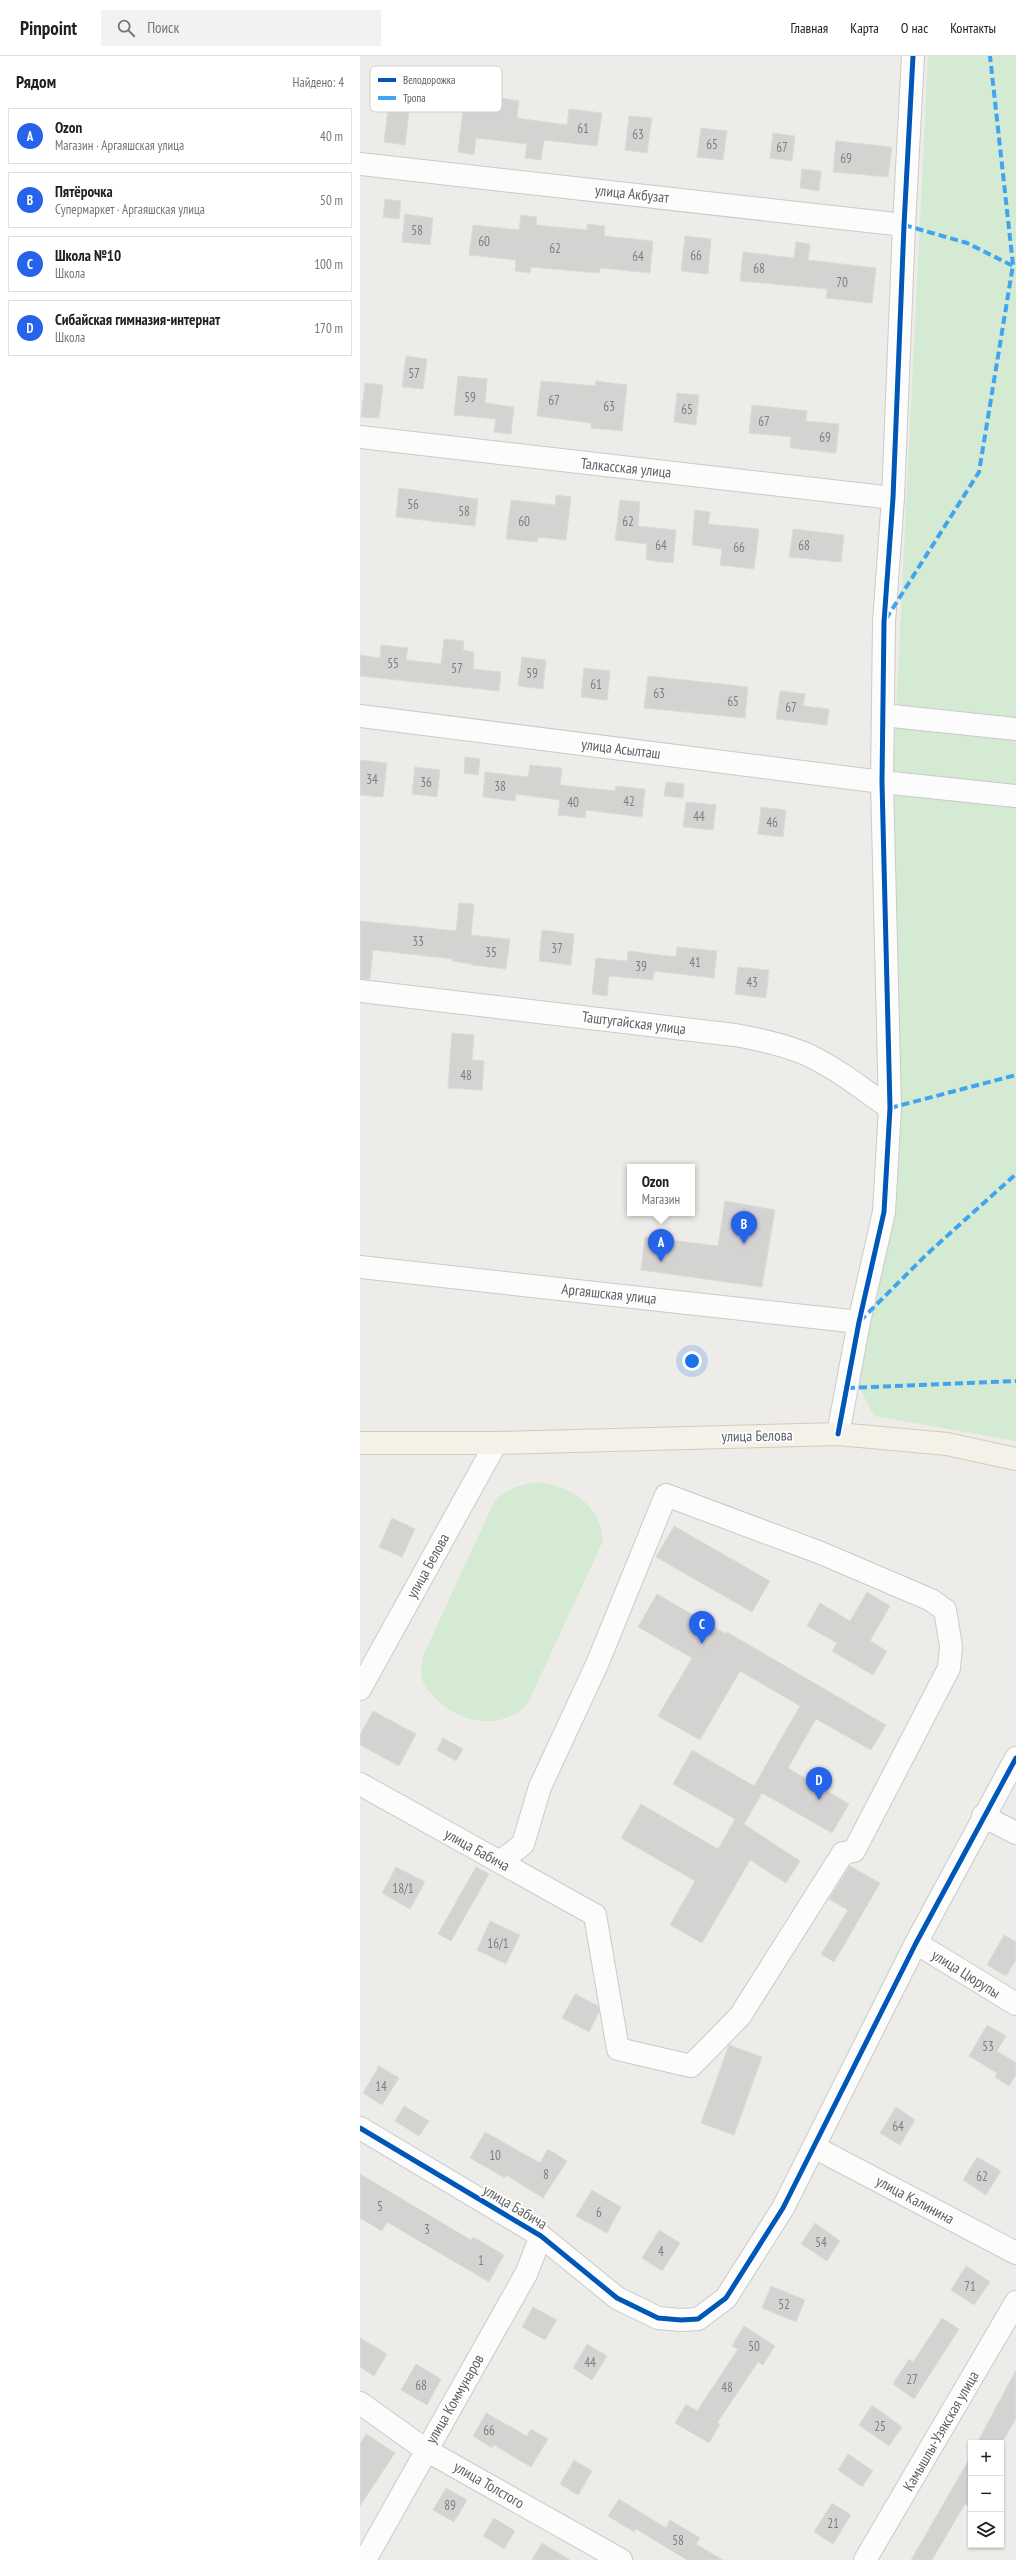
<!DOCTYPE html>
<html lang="ru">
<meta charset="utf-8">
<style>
:root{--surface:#fff;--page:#f2f2f2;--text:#202124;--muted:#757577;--line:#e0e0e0;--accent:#2563eb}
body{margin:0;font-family:"PT Sans Narrow",sans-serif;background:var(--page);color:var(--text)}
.controls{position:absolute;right:12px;bottom:12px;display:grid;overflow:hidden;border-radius:0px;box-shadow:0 1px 3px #0004}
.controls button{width:36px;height:36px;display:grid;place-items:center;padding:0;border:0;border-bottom:1px solid var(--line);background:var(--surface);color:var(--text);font:20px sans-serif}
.you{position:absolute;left:332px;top:1305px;width:14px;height:14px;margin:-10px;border:3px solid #fff;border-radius:50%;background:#1a73e8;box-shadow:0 0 0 6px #1a73e833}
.badge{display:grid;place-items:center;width:26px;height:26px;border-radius:50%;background:var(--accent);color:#fff;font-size:13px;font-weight:700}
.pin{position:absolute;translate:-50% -33px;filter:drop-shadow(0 1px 2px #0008)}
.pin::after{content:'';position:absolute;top:21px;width:14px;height:12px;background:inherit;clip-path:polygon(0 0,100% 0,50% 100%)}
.popup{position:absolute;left:267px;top:1108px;width:68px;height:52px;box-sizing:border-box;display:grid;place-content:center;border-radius:0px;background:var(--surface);filter:drop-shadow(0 1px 3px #0005);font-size:13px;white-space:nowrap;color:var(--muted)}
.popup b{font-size:15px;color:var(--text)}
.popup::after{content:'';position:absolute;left:50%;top:100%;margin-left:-8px;border:8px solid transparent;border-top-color:var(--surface)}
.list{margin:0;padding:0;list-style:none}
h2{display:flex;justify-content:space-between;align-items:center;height:52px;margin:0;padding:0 16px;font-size:17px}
h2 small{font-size:13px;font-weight:400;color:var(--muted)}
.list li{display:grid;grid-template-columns:26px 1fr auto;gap:12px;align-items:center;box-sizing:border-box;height:56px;margin:0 8px 8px;padding:0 8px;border:1px solid var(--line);border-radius:0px}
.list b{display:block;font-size:15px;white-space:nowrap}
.list p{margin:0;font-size:13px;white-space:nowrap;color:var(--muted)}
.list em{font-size:13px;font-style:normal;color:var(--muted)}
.icon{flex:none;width:22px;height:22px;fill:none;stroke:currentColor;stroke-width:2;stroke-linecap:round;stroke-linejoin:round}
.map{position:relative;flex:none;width:656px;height:2504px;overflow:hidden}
header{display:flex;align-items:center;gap:24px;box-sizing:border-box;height:56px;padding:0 20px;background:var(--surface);border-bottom:1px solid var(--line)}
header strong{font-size:19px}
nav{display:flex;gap:22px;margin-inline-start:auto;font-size:14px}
.search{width:280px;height:36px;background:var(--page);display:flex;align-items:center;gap:10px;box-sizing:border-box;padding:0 14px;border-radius:0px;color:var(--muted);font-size:15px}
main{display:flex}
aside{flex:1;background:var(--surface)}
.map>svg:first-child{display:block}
</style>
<header>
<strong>Pinpoint</strong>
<div class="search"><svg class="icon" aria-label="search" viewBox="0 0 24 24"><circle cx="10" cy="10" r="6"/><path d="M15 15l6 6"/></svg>Поиск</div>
<nav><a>Главная</a><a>Карта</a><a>О нас</a><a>Контакты</a></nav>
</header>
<main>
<aside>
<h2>Рядом<small>Найдено: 4</small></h2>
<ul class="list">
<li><span class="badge">A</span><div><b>Ozon</b><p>Магазин · Аргаяшская улица</p></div><em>40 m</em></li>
<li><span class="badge">B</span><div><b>Пятёрочка</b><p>Супермаркет · Аргаяшская улица</p></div><em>50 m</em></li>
<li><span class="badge">C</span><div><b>Школа №10</b><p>Школа</p></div><em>100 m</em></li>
<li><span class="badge">D</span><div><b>Сибайская гимназия-интернат</b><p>Школа</p></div><em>170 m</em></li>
</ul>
</aside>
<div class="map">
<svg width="656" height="2504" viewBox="0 0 656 2504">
<rect width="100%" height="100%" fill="#edece8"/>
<path fill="#d5ead2" d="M568,0H656V1385L514,1360L495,1323L515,1146L533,718Z
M180,1426C212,1431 241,1450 243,1485L167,1649C141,1673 106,1669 81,1647C74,1641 66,1634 63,1626C60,1616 62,1607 64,1598L134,1446C147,1432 161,1428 180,1426Z"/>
<path fill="#d4d3d1" stroke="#dcdbd7" d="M31,29L52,32L45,89L24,86Z
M105,36L159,45L157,62L207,69L209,53L242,57L237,90L184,84L181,104L165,102L167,88L116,82L114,99L98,96Z
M269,60L292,62L287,97L265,94Z
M341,72L367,75L363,104L337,101Z
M413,77L435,80L432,105L410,102Z
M476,85L532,91L528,121L473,116Z
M442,113L461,115L459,135L440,132Z
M25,143L41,145L39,163L23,161Z
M45,158L73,162L70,189L42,186Z
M161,159L177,161L176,169L227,174V168L245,170L244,180L293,185L290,217L240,212L239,217L171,211L170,217L155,215L156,204L109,199L113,169L159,174Z
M325,180L351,183L348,218L321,215Z
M436,186L450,188L448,204L516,212L512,247L466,242L467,233L380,225L383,196L434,202Z
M46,300L67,303L63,333L42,331Z
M98,320L127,323L125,347L154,351L151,378L134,376L136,363L94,359Z
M181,325L235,330L236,325L267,329L262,375L231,372V367L177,360Z
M5,327L23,329L19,362L1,361Z
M317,337L339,339L336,369L314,366Z
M392,349L447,355L446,365L479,368L476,397L430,392L431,381L389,377Z
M39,432L118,443L115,470L36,461Z
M196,439L211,441L206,484L178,481L177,486L146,483L151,444L195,449Z
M260,444L280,446L278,470L316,474L313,507L286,504L287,488L255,484Z
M335,454L350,456L348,468L399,473L394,513L360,509L362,493L332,489Z
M433,473L484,479L481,506L429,501Z
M84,583L104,585L103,594L114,596L113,613L141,616L139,635L0,620V599L20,602L21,589L48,592L46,604L81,608Z
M162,601L186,604L183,633L158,630Z
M224,612L250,615L247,644L221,641Z
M288,620L388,631L385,662L284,652Z
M420,635L445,638L443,650L469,653L467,669L416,663Z
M105,701L120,703L118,719L104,717Z
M0,704L27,707L23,741L0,739Z
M170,709L202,712L200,729L255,735L256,730L285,733L282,761L226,754L225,762L198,759L200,744L156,738L155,745L123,741L125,716L168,721Z
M55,711L80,714L77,741L52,738Z
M306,726L324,728L323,742L304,740Z
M326,746L356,749L353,774L323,771Z
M401,751L426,754L423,781L398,778Z
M99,847L114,848L111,879L150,883L146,913L112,909V908L92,905L93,903L13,894L10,923H0V865L96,875Z
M182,874L214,878L211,909L179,905Z
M317,891L357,895L354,922L294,915L293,924L249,920L247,940L232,938L236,902L267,905L268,895L316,901Z
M378,911L409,914L406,942L375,938Z
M92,977L114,979L112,1004L124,1005L122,1034L88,1032Z
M365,1145L415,1154L402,1231L281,1214L285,1181L358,1190Z
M32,1462L55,1473L42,1501L19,1491Z
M314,1470L410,1525L392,1556L296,1501Z
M507,1536L530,1550L510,1585L527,1595L513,1619L472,1595L477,1587L447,1570L460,1547L490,1565Z
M297,1538L366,1578L367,1576L526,1669L511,1694L456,1663L428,1712L489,1748L472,1777L402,1737L384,1768L440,1805L426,1827L390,1804L342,1887L310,1869L335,1825L261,1782L281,1748L358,1793L375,1763L313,1728L332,1694L394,1730L440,1650L380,1615L340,1684L298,1660L332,1602L278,1571Z
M13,1655L56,1678L39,1710L0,1689V1679Z
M83,1682L103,1693L96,1705L77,1694Z
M490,1810L520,1827L474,1906L461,1898L488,1854L469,1843Z
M36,1811L65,1826L50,1853L22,1837Z
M116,1811L129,1818L91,1885L78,1878Z
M130,1865L160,1879L146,1908L117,1894Z
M644,1879L656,1886V1904L646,1920L627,1909Z
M215,1938L238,1950L239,1956L229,1976L202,1962Z
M627,1969L646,1980L637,1995L656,2007V2019L649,2030L635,2021L637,2017L609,2000Z
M369,1989L402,2001L374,2079L341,2067Z
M19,2010L39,2022L22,2049L3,2037Z
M44,2050L69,2065L59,2080L35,2065Z
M536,2051L555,2064L540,2089L520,2077Z
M125,2076L180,2107L188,2093L207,2105L183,2142L146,2119L145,2122L110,2102Z
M617,2101L641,2115L626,2139L603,2124Z
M0,2118L111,2184L113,2181L144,2199L129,2226L27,2166L22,2175L0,2162Z
M232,2134L261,2151L247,2177L216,2160Z
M455,2167L480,2185L467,2205L441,2188Z
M299,2174L320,2187L302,2215L282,2202Z
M606,2210L630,2226L614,2249L591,2234Z
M411,2230L445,2244L436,2266L402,2252Z
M173,2251L197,2264L185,2284L162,2271Z
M582,2262L599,2273L554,2343L533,2328L549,2303L553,2306Z
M384,2270L415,2290L403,2309L398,2306L357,2367L360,2368L349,2387L315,2367L326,2348L337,2355L378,2293L372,2290Z
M0,2282L27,2298L14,2320L0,2311Z
M227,2288L247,2300L232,2324L213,2312Z
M56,2308L81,2323L67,2349L41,2334Z
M656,2314V2362L642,2387H617Z
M512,2349L542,2371L529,2390L499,2369Z
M126,2357L167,2380L171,2373L188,2383L171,2411L134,2389L132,2392L113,2380Z
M6,2378L35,2397L0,2450V2388Z
M488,2398L513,2415L502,2431L478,2414Z
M611,2400V2452L605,2448L572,2504H551Z
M214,2404L232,2415L218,2439L200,2428Z
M86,2432L107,2444L94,2466L73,2454Z
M259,2443L306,2472L310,2464L340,2482L336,2488L363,2504H327L276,2473L274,2476L248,2460Z
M472,2447L491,2459L473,2488L454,2476Z
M134,2462L155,2475L144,2493L123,2480Z
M182,2487L210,2504H172Z"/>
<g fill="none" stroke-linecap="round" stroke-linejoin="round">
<g stroke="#cacaca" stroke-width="24">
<path id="minor" d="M0,108L544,169
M0,381L533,442
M523,659L656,673
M0,660L522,726L656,740
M0,935L375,979C398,983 420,988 441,996C473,1009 502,1033 530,1052
M0,1211L499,1266
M478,1378L499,1266L524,1156L530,1052L522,726L524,566L533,442L544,169L553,0
M0,1633L136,1387
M0,1728L235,1859L258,1993L331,2010L380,1960L483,1797L494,1795L589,1612L591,1590L585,1554L571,1544L461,1497L306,1439L238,1606L180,1731L163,1788L140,1806
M623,1760L656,1777
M556,1887L656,1948
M0,2072L181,2180L257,2242L298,2262L321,2264L338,2263L366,2242L423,2152L556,1887L656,1702
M454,2091L656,2197
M0,2347L66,2394L261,2504
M5,2504L166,2218L181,2180
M505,2504L656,2246"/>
</g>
<g stroke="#d6cbb4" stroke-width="24">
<path id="major" d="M0,1387H136L478,1378L587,1388L656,1403"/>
</g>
<use href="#minor" stroke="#fcfcfc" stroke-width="22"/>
<use href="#major" stroke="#f3f1e8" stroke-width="22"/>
<path stroke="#40a5ee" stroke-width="4" stroke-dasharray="8 4" stroke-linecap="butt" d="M544,169L607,187L655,211
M526,563L619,416L653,209L630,0
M530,1052L656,1019
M500,1265L567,1198L656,1118
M487,1332L656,1325"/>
<g stroke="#fff" stroke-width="8">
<path id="cycleway" d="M478,1378L499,1266L524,1156L530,1052L522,726L524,566L533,442L544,169L553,0
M0,2072L181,2180L257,2242L298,2262L321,2264L338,2263L366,2242L423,2152L556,1887L656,1702"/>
</g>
<use href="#cycleway" stroke="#0057b8" stroke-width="5"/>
</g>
<g text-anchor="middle" stroke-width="3.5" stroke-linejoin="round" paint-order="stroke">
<g font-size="13" fill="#7b7f82">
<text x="223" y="77">61</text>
<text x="278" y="83">63</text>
<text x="352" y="93">65</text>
<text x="422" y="96">67</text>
<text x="486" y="107">69</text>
<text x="57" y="179">58</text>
<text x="124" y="190">60</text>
<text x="195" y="197">62</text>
<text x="336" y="204">66</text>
<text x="278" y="205">64</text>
<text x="399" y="217">68</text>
<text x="482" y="231">70</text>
<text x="54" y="322">57</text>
<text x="110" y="346">59</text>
<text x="194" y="349">67</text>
<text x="249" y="355">63</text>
<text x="327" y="358">65</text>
<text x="404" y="370">67</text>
<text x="465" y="386">69</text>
<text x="53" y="453">56</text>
<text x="104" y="460">58</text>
<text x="164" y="470">60</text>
<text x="268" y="470">62</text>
<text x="301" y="494">64</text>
<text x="444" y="494">68</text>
<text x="379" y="496">66</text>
<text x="33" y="612">55</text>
<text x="97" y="617">57</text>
<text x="172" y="622">59</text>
<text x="236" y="633">61</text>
<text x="299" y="642">63</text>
<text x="373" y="650">65</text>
<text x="431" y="656">67</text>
<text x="12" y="728">34</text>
<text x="66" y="731">36</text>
<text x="140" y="735">38</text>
<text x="269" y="750">42</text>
<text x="213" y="751">40</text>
<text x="339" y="765">44</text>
<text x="412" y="771">46</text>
<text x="58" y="890">33</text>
<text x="197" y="897">37</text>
<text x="131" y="901">35</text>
<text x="335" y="911">41</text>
<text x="281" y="915">39</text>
<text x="392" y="931">43</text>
<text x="106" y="1024">48</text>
<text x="43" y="1837">18/1</text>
<text x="138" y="1892">16/1</text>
<text x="628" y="1995">53</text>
<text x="21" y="2035">14</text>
<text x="538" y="2075">64</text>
<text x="135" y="2104">10</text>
<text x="186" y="2123">8</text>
<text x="622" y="2125">62</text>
<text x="20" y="2155">5</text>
<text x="239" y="2161">6</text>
<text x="67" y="2178">3</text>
<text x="461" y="2191">54</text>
<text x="301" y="2200">4</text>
<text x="121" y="2209">1</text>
<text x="610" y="2235">71</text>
<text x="424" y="2253">52</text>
<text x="394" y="2295">50</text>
<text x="230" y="2311">44</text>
<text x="552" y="2328">27</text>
<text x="61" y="2334">68</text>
<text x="367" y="2336">48</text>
<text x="520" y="2375">25</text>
<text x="129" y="2379">66</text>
<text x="90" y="2454">89</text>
<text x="473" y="2472">21</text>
<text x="318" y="2489">58</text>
</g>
<g font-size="15" fill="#5c6166" stroke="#fff">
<text transform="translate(272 138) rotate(6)" y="5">улица Акбузат</text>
<text transform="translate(266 412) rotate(6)" y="5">Талкасская улица</text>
<text transform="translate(261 693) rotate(7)" y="5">улица Асылташ</text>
<text transform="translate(274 967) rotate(7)" y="5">Таштугайская улица</text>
<text transform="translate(249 1238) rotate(6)" y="5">Аргаяшская улица</text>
<text transform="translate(397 1380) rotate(-1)" y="5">улица Белова</text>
<text transform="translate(68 1510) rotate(-61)" y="5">улица Белова</text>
<text transform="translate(117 1794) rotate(29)" y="5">улица Бабича</text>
<text transform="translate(606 1918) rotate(32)" y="5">улица Цюрупы</text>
<text transform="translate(555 2144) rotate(28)" y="5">улица Калинина</text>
<text transform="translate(155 2151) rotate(31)" y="5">улица Бабича</text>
<text transform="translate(95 2343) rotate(-60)" y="5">улица Коммунаров</text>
<text transform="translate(581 2375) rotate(-60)" y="5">Камышлы-Узякская улица</text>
<text transform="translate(129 2429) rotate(30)" y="5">улица Толстого</text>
</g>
</g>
<rect x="10" y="10" width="132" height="46" rx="6" fill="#fff" stroke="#ced0d1" stroke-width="1"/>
<rect x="18" y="22" width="18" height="4" fill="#0057b8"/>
<rect x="18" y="40" width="18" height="4" fill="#40a5ee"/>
<g font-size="11" fill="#5c6166">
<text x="43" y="28">Велодорожка</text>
<text x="43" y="46">Тропа</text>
</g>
</svg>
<div class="controls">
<button>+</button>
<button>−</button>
<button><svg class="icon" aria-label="layers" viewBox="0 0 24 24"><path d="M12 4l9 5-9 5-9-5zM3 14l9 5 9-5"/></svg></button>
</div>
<div class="you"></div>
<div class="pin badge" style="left:301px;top:1206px">A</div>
<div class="popup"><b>Ozon</b>Магазин</div>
<div class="pin badge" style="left:384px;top:1188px">B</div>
<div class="pin badge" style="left:342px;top:1588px">C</div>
<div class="pin badge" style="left:459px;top:1744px">D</div>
</div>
</main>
